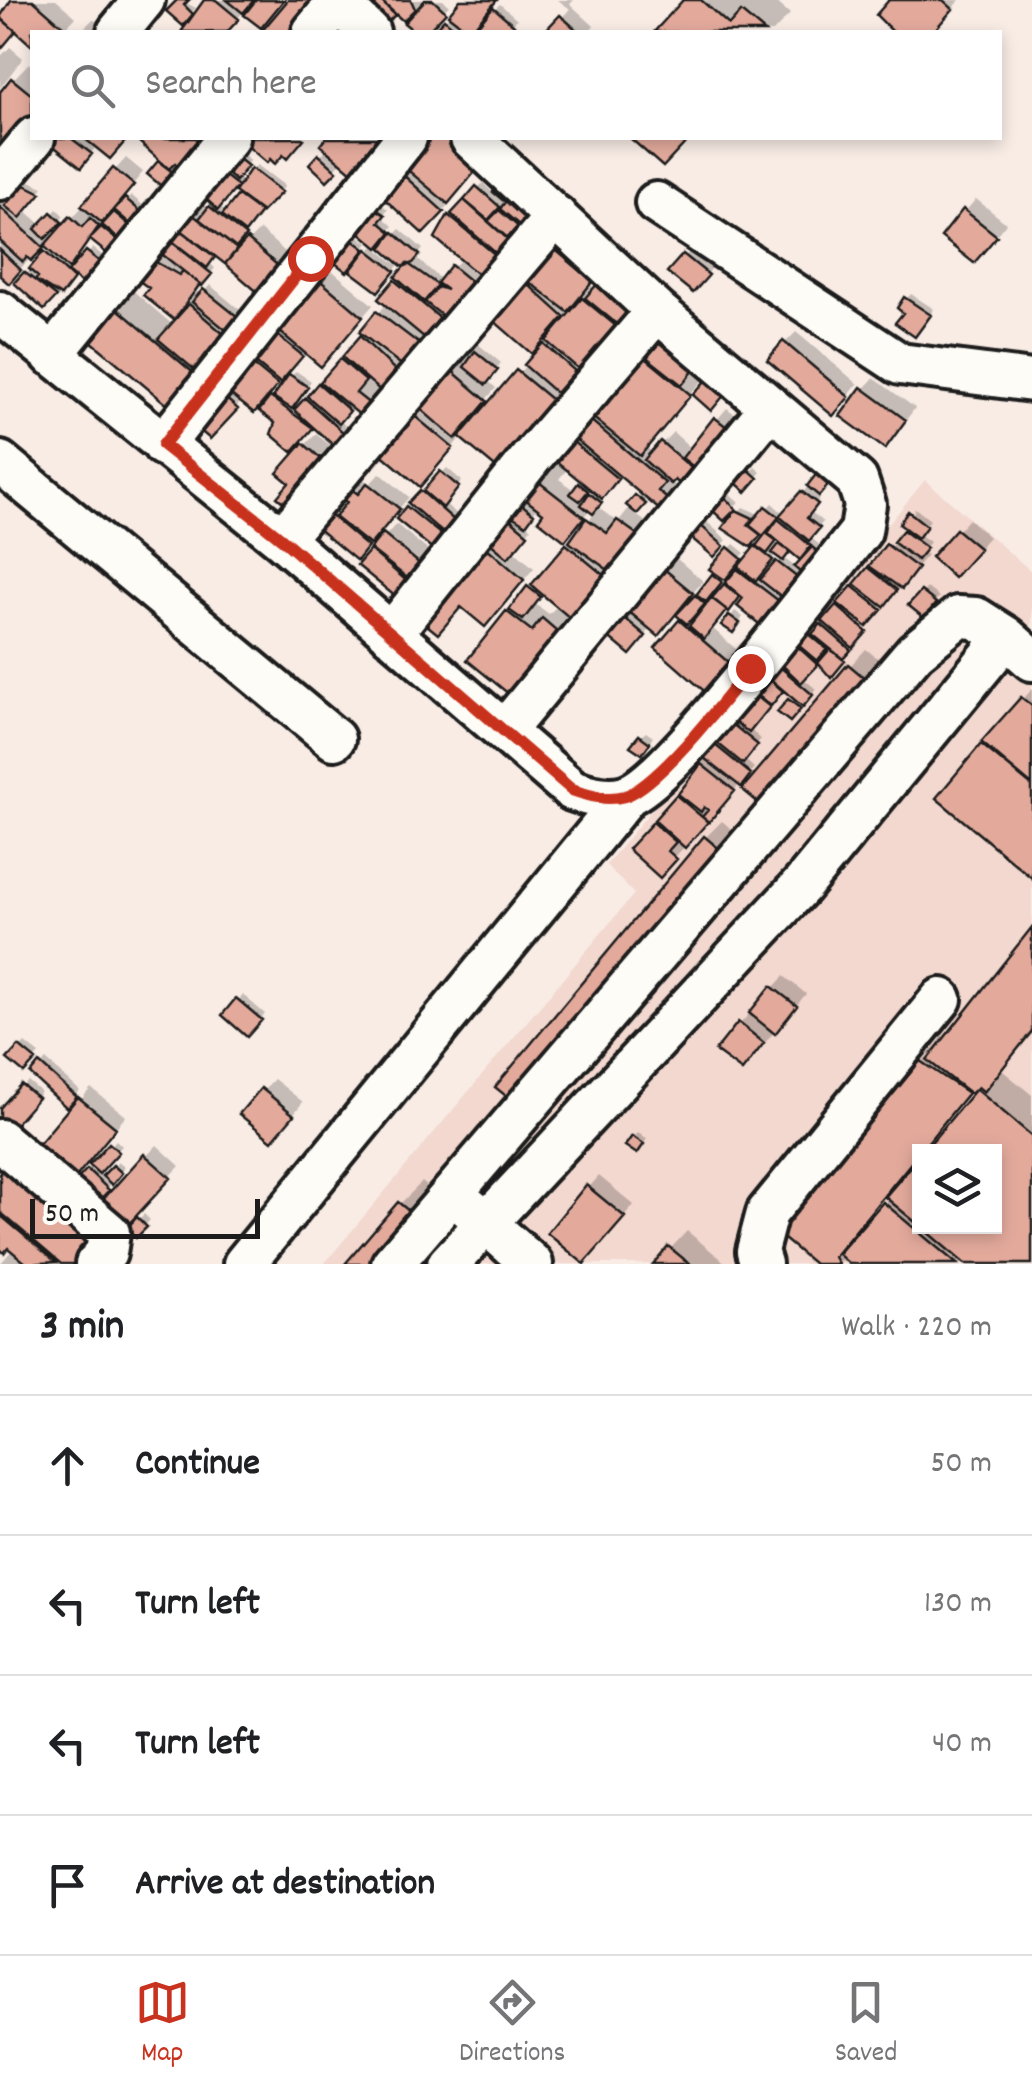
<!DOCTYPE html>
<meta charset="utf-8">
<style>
:root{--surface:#fff;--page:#f2f2f2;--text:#202124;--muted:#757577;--line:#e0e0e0;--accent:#c8321e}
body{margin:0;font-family:Dekko,sans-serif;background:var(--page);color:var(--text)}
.controls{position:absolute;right:30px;bottom:30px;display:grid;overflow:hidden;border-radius:0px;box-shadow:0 5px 15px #0003}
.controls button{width:90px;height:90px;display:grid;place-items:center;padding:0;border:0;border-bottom:2px solid var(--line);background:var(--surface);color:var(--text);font:50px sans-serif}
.scale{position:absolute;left:30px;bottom:25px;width:230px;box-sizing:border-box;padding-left:10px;border:5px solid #1c1c1c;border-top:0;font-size:28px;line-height:35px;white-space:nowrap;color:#1c1c1c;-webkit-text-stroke:8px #fdfcf7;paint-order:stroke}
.stop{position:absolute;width:30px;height:30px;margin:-22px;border:8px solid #c8321e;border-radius:50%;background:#fff}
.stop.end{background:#c8321e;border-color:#fff;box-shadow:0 2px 10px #0008}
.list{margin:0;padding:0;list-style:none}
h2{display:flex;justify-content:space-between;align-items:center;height:130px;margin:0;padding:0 40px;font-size:42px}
h2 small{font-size:32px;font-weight:400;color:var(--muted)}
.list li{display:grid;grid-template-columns:65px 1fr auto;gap:30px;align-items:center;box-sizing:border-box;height:140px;padding:0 40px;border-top:2px solid var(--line)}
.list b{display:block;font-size:38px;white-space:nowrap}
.list em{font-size:32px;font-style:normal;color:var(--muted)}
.icon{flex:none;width:55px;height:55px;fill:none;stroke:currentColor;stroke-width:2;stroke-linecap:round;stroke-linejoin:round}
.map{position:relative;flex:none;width:1032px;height:1264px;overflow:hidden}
.search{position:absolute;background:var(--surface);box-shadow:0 5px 15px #0003;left:30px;right:30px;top:30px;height:110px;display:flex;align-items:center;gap:25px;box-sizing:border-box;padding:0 35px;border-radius:0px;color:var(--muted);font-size:38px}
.sheet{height:690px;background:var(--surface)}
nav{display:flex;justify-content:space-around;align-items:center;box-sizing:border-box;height:140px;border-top:2px solid var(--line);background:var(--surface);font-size:28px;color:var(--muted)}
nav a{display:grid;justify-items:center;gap:5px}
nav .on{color:var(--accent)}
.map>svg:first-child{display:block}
</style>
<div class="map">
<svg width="1032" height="1264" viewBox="0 0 1032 1264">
<rect width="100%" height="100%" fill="#f8ece5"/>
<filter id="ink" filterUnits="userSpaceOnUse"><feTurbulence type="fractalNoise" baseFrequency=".01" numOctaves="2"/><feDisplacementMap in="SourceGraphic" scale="20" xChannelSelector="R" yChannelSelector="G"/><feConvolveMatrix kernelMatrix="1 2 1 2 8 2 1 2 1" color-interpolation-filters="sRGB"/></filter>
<g filter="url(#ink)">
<path fill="#f2d8cf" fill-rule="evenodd" d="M925,480L1032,572V1264H324L634,894L606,865ZM920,1152H994V1226H920Z"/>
<path fill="#0003" fill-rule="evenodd" d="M15,0H56L76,17L62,32H32V42L17,28L0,48V16Z
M180,0L196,8L182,23Z
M208,0H253L247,6L252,10L260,0H283L261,25L244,11L226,32H184Z
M383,0H443L449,6L419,32L396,10L388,19L376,8Z
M464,0H496L486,12L489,14L500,4L517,19L505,32H475L488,16L486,13L469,32H435Z
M558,0H574L570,4L594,26L588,32H548L570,9Z
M686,0H748L752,4L774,0L790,14L773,32H657Z
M892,0H960L932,32H902L880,15Z
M93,19L104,28L100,32H80Z
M10,47L23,58L0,88L3,90L29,63L32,66V115L0,153V57Z
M60,138H127L121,144L97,145L86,160L55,144Z
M143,138H211L110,253L92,238L70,264L75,268L93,248L108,260L75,275L44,307L18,283L49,250L44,245L9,280L0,272V203L9,194L14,199L30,181L43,187L25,210L42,225L57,209L64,216L49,232L55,237L126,158L143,172L117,204L120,207L131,195L145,207L160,182L151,174L163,160L140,140Z
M329,138H404L343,161L327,177L313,164L328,148L323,144Z
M421,138H470L453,200L423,231L382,194Z
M240,152L250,160L236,177L243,182L257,165L285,186L244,236L250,240L260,230L300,265L269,299L215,255L209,263L215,268L197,291L201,295L210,285L246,315L192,392L89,335L131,289L174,326L178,321L147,294L152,288L156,262L201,202L210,209L215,204L199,190ZM234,188L242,194L227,212L219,206Z
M505,181L551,199L428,332L372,402L361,413L352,406L339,420L347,427L333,442L314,425L292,448L272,399L296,371L311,381L298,399L304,403L387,303L382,299L407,267L401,262L383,284L369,251L377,243L378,210L383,206L388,209L382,216L393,226L375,247L396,264L395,234L400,229L423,249L416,258L442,280L462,258L438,238L450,216L483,183L494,194ZM439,281L444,285L435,294L431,290Z
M976,199L1006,223L985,249L944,236Z
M356,234L368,243L351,264V239Z
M560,234L604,270L618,321L595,348L605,357L578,365L565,380L578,391L523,456L462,436L431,473L386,455L376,467L368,461L471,338L501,363L487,380L496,388L458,432L463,436L536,354L490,314ZM596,276L603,282L596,290L590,284Z
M690,251L712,268L693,290L671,272Z
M328,267L373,305L332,352L306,351L265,399L242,401L210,436L200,427L232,392L225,386L282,330Z
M911,294L934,309L920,329L906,299Z
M676,323L706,376L646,447L653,453L673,432L692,449L727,408L745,422L688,489L675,477L670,481L686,495L668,514L649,498L635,514L654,528L532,679L470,660L595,513L590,509L576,527L539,506L525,523L531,528L512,549L534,568L496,612L488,549L644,356ZM568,468L584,481L575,491L559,479ZM621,474L642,492L618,522L597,507ZM590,486L595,491L587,500L582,496ZM543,592L558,605L549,614L534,603Z
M796,332L858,384L844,401L785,343Z
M874,378L915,408L896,434L863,389Z
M316,434L336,450L293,483L305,445Z
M827,465L824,488L817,495L820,498L810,511L823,522L810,537L827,551L775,613L741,593L711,627L737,650L715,676L658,648L684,618L677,612L651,627L635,647L608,634L670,553L703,581L686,601L689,604L696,596L705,609L711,603L699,594L718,572L729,549L734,544L745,553L725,576L717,596L773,529L751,544L738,512L743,507L761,515L772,503L784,514ZM783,534L775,553L769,548ZM791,549L804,560L797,568L783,558ZM777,553L782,558L769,574L763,570Z
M755,467L761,472L746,488L740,483Z
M447,468L462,481L444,503L458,515L439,542L399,518Z
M380,473L409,497L367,547L315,523L336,500L346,508L351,501L342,493L358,475L370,484Z
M729,493L739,502L724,518L714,509Z
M915,508L930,520L919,534L930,542L922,552L927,555L867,624L831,674L819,660L803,678L816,689L795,714L781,712L794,696L784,687L749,729L761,739L744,759L754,768L660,874L632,849L781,667L908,528ZM838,638L841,641L824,661L818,656Z
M969,519L989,537L965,563L934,557Z
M706,521L727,540L714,554L693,536Z
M396,524L436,557L413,587L361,564Z
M927,588L939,597L923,615L912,605Z
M735,611L743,617L738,625L725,624Z
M866,649L888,667L745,789L850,666Z
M1032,689V875L939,798Z
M646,732L653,737L647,746L641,736Z
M722,821L744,839L538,1088L706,837Z
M1032,931V1034L1002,1070L1032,1095V1264H853L844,1257L837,1264H818L922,1062ZM971,1091L975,1094L945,1130L941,1127ZM920,1152H994V1226H920ZM886,1194L890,1198L878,1210L875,1208Z
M784,976L806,994L753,1057L740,1024Z
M243,995L265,1014L247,1033L225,1015Z
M25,1043L39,1054L24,1070L11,1058Z
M46,1060L80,1091L67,1104L33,1074Z
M274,1079L303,1102L283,1127L243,1114Z
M28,1081L41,1092L12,1124L0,1112Z
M91,1088L126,1116L72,1179L64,1264H0L13,1249L0,1247V1143L34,1154Z
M638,1133L647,1139L642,1146L634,1137Z
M116,1140L122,1146L98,1171L105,1177L119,1162L125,1167L97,1199L78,1182Z
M157,1145L180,1166L136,1213L102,1204Z
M599,1176L634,1205L596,1250L550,1232Z
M422,1182L442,1199L348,1264L400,1204Z
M144,1214L150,1220L136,1235L129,1229Z
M687,1231L727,1264H656Z"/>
<path fill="#e3aa9c" stroke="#1c1c1c" stroke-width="2.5" d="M11,0H33L67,30L32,32V46L0,17Z
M177,0H189L184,5L193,14L183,26L166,11Z
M204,0H216L239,19L227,32H181Z
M227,0H254L243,13Z
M256,0H284L261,28L244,15Z
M288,0H332L304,32H261Z
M380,0H411L415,9L403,21Z
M380,0L395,15L388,22L372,8Z
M425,0H433L446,12L427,32H415L404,23Z
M460,0H497L470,32L448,15Z
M683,0H701L729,25L741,12L765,32H654Z
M889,0H943L953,9L933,32H893L876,15Z
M493,7L514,25L508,32H472Z
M560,15L579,32H544Z
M0,18L16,31L0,50Z
M444,19L459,32H432Z
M11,78L32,95V114L0,156V92Z
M56,138H71L92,154L81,168L51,144Z
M84,138H128L110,159Z
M139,138H195L204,145L184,172L175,163L169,169L137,140Z
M249,138H302L304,139L287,159L283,155L275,164L270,159L267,163L244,143Z
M326,138H400L366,184L320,145Z
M418,138H446L480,166L448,204L397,161Z
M630,138H690L663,167Z
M318,154L337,171L327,181L309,164Z
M234,155L248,166L236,181L222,169Z
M158,161L179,177L167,191L147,174Z
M113,168L134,185L102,223L81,206Z
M215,168L238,186L218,210L196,190Z
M251,168L282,192L262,212L235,192Z
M400,172L444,212L423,234L379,194Z
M503,179L541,212L525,230L500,209L505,202L493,192Z
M23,184L41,193L20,218L5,206Z
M476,186L500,207L488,220L464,200Z
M238,195L261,212L245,233L222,215Z
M125,198L146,216L135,228L114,210Z
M464,200L511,242L499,256L451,214Z
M209,206L246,236L236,248L199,219Z
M0,207L44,248L31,261L27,257L23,262L0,241Z
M376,209L385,215L379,222L391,232L378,248L358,231Z
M963,209L997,236L974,263L941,237Z
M499,210L521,229L511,241L488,221Z
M188,211L237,249L225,264L176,226Z
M51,212L62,222L45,239L35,229Z
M114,212L134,229L122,242L102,225Z
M448,215L498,257L481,277L435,238Z
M70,216L82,227L90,218L99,226L69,269L44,246Z
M101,227L122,244L110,256L89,239Z
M176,227L215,257L207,268L167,237Z
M393,232L420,255L413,263L403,267L381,248Z
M349,237L365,249L347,272L331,260Z
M168,239L212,274L202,286L158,251Z
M247,239L291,277L269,302L225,264Z
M547,243L593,281L568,312L520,275Z
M367,249L395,271L378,292L350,271Z
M0,250L21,270L9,284L0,276Z
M44,251L74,279L61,296L35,280L38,277L29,269Z
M86,251L105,266L88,288L68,272Z
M683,254L709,275L693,293L667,272Z
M154,261L179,275L183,271L200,284L174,320L143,295L149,288L138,280Z
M407,263L438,285L424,302L395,277Z
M451,265L473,283L445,318L425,302L438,287L447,290L437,283Z
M24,272L56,297L44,310L14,283Z
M315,276L363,317L321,367L272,325Z
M520,277L564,317L532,354L486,314Z
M394,280L441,319L425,338L378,299Z
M599,282L647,302L624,330L585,298Z
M203,289L243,321L232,335L192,302Z
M904,297L931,315L915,337L895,323L903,313L897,308Z
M582,298L616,326L586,361L596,370L589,378L546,341Z
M112,304L203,381L176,412L85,336Z
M189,304L234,343L204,378L158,339Z
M376,311L421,345L404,367L359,332Z
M275,333L303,356L280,383L252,360Z
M662,334L706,355L682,385L644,355Z
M360,336L398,373L382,392L342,357Z
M783,341L849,397L833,416L767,360Z
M543,343L575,371L556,393L524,365Z
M475,351L498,370L486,385L464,367Z
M642,355L691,395L640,456L591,416Z
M245,358L278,385L254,413L221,387Z
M340,359L366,381L356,393L371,405L361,416L320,382Z
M442,362L487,401L455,439L409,399Z
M718,366L736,381L711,411L693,395Z
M516,370L563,409L506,476L459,437Z
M289,374L308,387L292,409L273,397Z
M318,383L350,411L339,424L307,396Z
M861,387L906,420L885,449L840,416Z
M224,397L238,409L210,439L197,428Z
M270,397L313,428L292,452L271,434L275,423L259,411Z
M305,398L344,433L333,445L294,410Z
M405,408L453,448L420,487L372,446Z
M714,417L736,434L704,475L682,458Z
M589,419L665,483L658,491L677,507L668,517L573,437Z
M572,441L618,479L602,499L556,461Z
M660,441L702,477L689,492L675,480L671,484L644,460Z
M303,443L326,463L289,507L277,497L289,483L277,473Z
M825,463L838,474L819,496L807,486Z
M749,470L758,478L746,492L736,483Z
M440,471L459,487L443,508L423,491Z
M539,482L584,517L565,541L538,520L543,513L525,499Z
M367,483L400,509L370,545L335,517L347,502L338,494L346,485L358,494Z
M578,483L588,491L580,501L570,494Z
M420,490L455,521L444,534L408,503Z
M801,491L818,504L807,518L820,528L809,541L779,516Z
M589,493L602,503L593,514L581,505Z
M635,495L646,504L637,514L626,505Z
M723,496L736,509L724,521L711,509Z
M521,504L534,514L526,525L512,516Z
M406,506L444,537L434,550L396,519Z
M765,506L779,517L763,536L749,525Z
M323,509L368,547L357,561L311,523Z
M736,510L753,518L748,525L761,535L751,547L722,528Z
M908,511L927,526L918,538L899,524Z
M509,518L528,534L508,558L489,542Z
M586,518L607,533L617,520L645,540L618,577L569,542Z
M778,519L811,546L800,560L768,533Z
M699,524L724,546L714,557L689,536Z
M956,529L980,549L954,578L931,557Z
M903,530L927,548L917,560L893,542Z
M383,533L427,570L415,584L370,549Z
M766,533L777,541L767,554L756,546Z
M566,544L618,587L583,629L531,585Z
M779,544L790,552L783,561L772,553Z
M886,544L918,568L902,589L869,566Z
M755,546L773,560L756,581L738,567Z
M486,547L524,580L485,627L461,607L438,634L422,621Z
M728,547L742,559L725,580L709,569Z
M812,547L824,557L807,578L794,567Z
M370,550L414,587L402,602L357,565Z
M776,561L803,582L787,601L760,580Z
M657,563L693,593L658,636L621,605Z
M868,567L897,590L884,607L854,584Z
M737,569L783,604L764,628L737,606L743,598L725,583Z
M712,574L722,582L706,602L696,595Z
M724,584L740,597L729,612L712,598Z
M527,586L541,597L523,620L509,610Z
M852,586L882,610L867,627L837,603Z
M921,591L936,603L924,618L908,605Z
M695,595L705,604L687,624L676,615Z
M711,598L727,610L704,639L689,626Z
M836,605L867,632L853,648L822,621Z
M506,611L532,631L542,618L564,637L515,699L467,660Z
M621,615L646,636L630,655L605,634Z
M729,615L740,623L733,633L721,625Z
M679,620L728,662L704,691L655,648Z
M821,624L851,650L843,659L812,634Z
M808,633L827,649L817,661L798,645Z
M797,646L818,665L801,683L781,664Z
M830,649L845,661L831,678L818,663Z
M848,664L873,685L767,810L742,789Z
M779,666L813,695L803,707L769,678Z
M769,679L783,691L771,706L756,694Z
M755,695L770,707L749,733L734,721Z
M1021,697L1032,706V785L981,742Z
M788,699L801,709L790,722L777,712Z
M731,723L758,745L743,764L716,742Z
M639,735L650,743L642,754L630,746Z
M981,744L1032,786V878L936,798Z
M715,745L751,774L741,787L704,758Z
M701,764L735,791L709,822L702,817L708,810L704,807L701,812L678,794Z
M676,795L708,822L685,848L654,820Z
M653,822L676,842L668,851L677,859L660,878L628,849Z
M704,836L729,857L521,1108L495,1087Z
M1032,927V1031L984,1092L978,1087L971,1094L927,1060Z
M771,986L797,1006L775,1034L749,1013Z
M236,998L262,1020L247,1037L222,1015Z
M738,1022L764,1043L742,1071L715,1051Z
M19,1046L36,1060L24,1073L7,1059Z
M920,1061L968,1093L834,1257L838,1264H814L777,1233Z
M39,1063L77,1097L67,1108L30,1074Z
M21,1084L38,1098L12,1128L0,1118V1108Z
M261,1088L294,1115L272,1141L239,1114Z
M976,1089L1032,1136V1264H965L920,1226H994V1152H923Z
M78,1097L116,1128L72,1182L33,1151Z
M632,1136L644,1144L637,1154L625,1146Z
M109,1143L119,1152L99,1174L89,1165Z
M144,1154L171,1178L125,1228L99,1204Z
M0,1156L103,1244L86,1264H61L0,1212Z
M920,1156V1226L885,1197Z
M113,1165L122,1173L112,1185L102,1176Z
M87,1169L109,1190L97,1203L75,1182Z
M586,1185L625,1217L584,1264L547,1233Z
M398,1202L422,1222L386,1264H345Z
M883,1202L957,1264H849L838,1254Z
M0,1215L56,1262L27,1264L8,1248L4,1253L0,1249Z
M137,1217L147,1227L136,1238L126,1229Z
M668,1246L690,1264H653Z"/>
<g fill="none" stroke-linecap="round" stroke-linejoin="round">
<g stroke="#1c1c1c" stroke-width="48">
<path id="minor" d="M336,0L369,32
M118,32L144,0
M313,32L338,2
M0,179L34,138
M656,203L900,364L1032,381
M0,312L282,539L572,790C589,796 607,801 625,796C670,783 823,578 861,531L865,504L857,480L657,311L471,138
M52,355L228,138
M163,445L406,138
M0,462L334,739
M282,539L556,216
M391,634L531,458L657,311
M506,729L769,409
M0,1140L109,1233L106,1253L96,1264
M468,1207L532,1264
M244,1264L627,796
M392,1264L915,652L958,617L976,618L1006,637
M448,1264L802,885L1006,637L1032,660
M761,1264L757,1251L767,1213L941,999"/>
</g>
<use href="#minor" stroke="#fdfcf7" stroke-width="40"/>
</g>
</g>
<g fill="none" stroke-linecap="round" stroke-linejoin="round" filter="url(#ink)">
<path stroke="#c8321e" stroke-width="12" d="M310,258L163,445L282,539L572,790C589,796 607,801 625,796C659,785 726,698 750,668"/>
</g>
</svg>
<div class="controls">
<button><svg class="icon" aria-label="layers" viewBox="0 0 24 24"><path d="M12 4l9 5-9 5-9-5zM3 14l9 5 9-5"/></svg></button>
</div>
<div class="scale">50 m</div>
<div class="stop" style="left:310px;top:258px"></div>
<div class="stop end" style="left:750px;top:668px"></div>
<div class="search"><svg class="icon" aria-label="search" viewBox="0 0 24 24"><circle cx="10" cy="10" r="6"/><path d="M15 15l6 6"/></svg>Search here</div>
</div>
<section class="sheet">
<h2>3 min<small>Walk · 220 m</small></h2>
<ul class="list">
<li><svg class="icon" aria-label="ahead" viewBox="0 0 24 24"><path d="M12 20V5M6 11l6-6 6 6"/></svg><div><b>Continue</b></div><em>50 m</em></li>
<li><svg class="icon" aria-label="left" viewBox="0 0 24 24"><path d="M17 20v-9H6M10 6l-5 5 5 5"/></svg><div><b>Turn left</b></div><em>130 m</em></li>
<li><svg class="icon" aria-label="left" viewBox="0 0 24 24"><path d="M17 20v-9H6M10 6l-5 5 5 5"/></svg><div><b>Turn left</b></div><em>40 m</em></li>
<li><svg class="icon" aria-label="arrive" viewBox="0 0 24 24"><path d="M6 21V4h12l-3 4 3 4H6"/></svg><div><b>Arrive at destination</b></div></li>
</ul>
</section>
<nav>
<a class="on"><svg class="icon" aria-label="map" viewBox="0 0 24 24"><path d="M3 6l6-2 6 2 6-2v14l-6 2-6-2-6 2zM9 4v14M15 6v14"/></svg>Map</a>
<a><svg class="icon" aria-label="directions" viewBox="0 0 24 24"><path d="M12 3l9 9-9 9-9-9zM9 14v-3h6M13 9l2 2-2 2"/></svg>Directions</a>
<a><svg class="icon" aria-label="saved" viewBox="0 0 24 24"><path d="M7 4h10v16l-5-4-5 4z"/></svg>Saved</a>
</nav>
